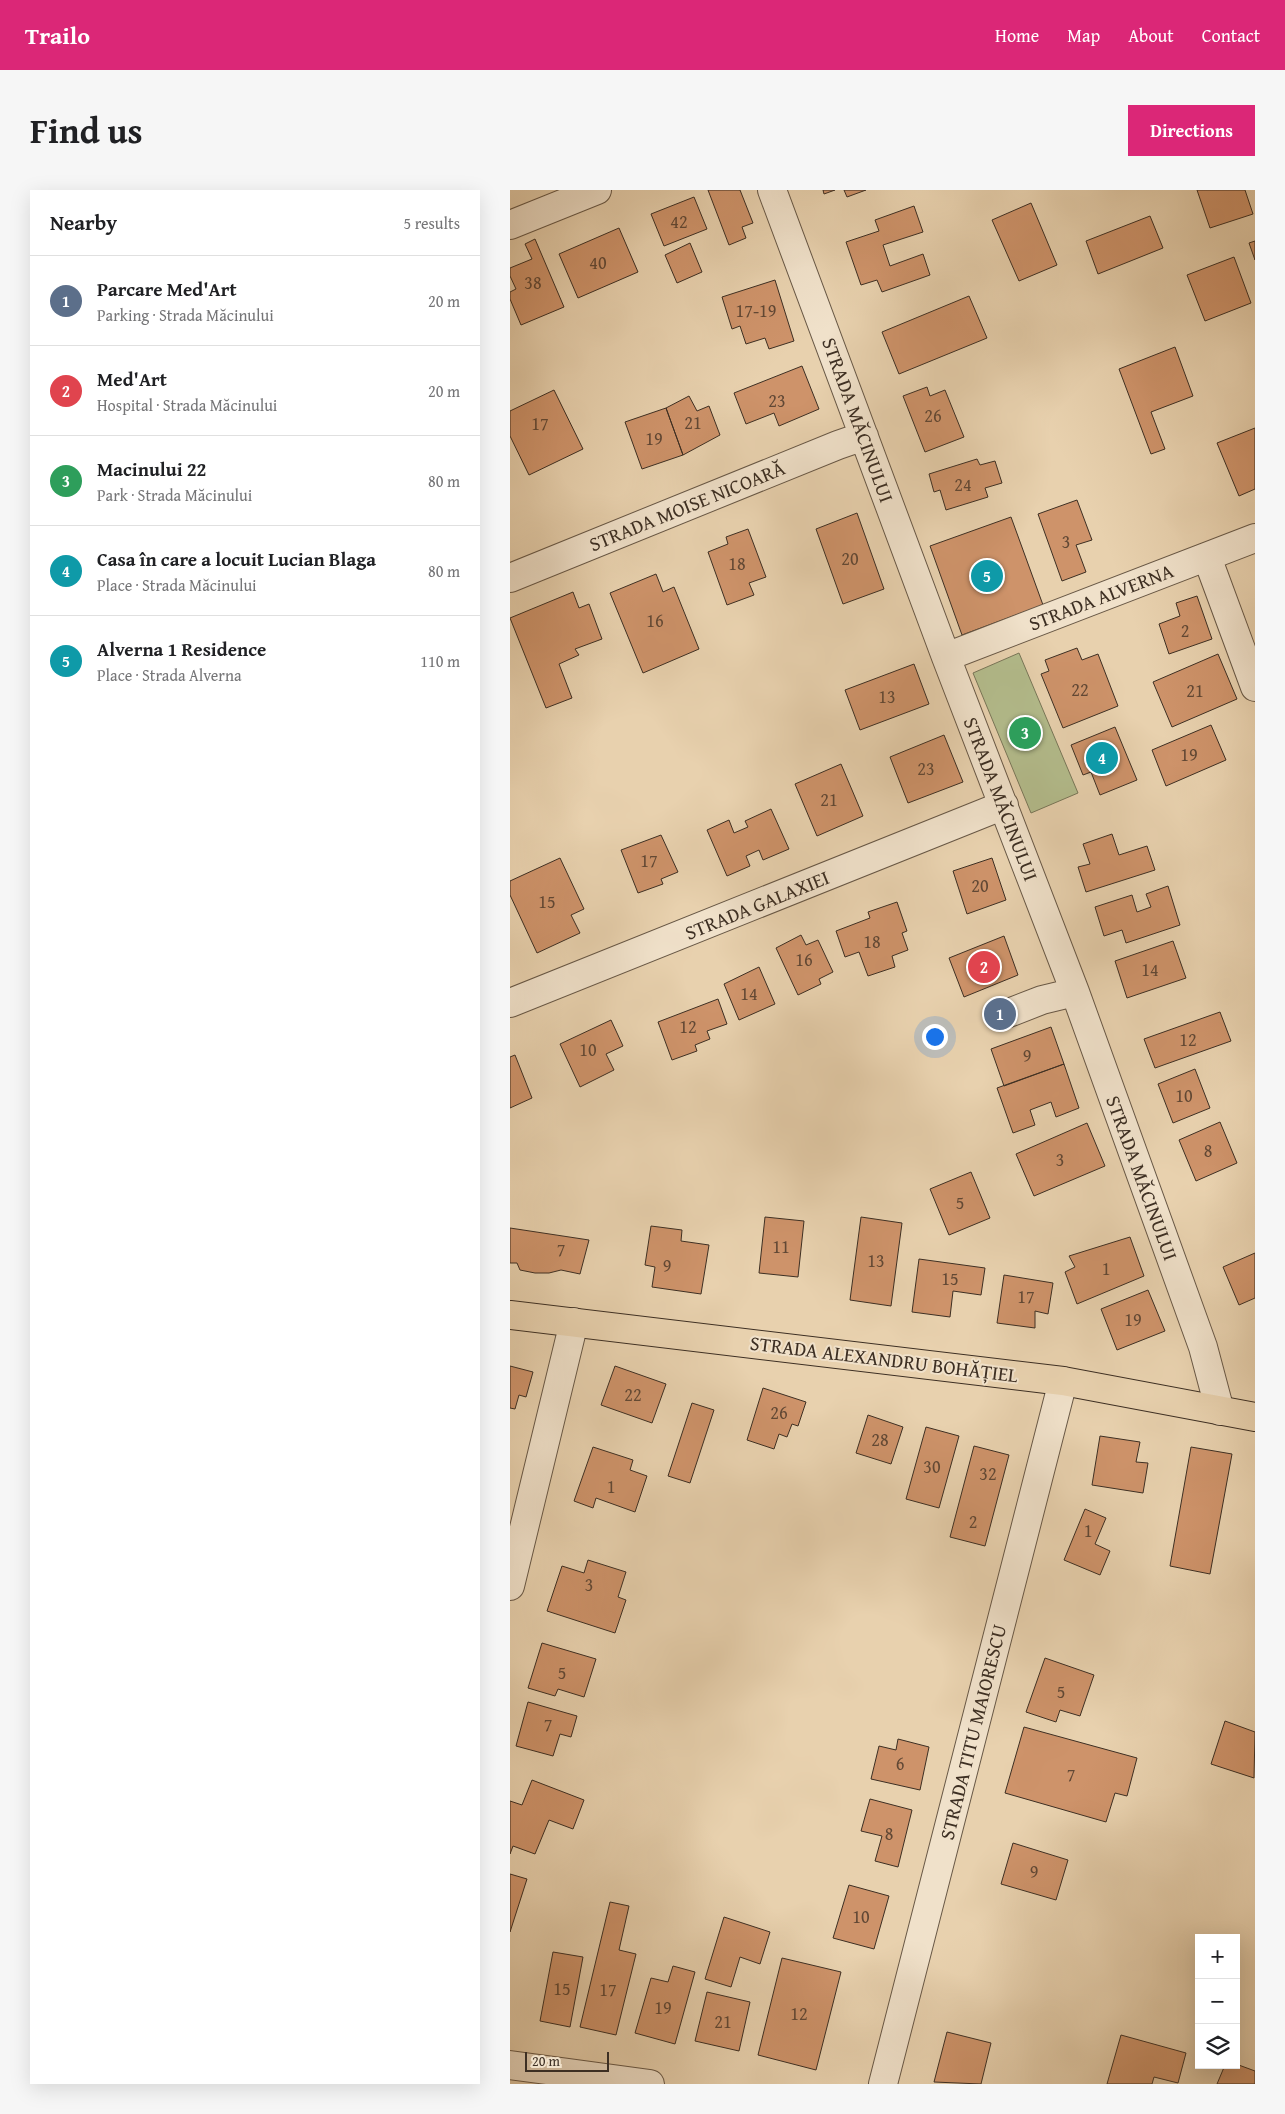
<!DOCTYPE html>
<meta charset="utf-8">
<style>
:root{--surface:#fff;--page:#f6f6f6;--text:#202124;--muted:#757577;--line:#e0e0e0;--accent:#db2777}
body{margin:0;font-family:"Gentium Book Plus",serif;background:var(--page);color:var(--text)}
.controls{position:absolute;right:15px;bottom:15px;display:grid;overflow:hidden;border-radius:0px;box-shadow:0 5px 20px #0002}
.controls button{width:45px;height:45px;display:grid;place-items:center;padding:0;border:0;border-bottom:1px solid var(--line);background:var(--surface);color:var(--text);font:25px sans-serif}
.scale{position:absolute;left:15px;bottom:12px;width:84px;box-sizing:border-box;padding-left:5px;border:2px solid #3d2f23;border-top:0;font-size:14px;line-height:18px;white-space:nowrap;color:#3d2f23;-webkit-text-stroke:4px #f0e1ca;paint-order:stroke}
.you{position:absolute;left:424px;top:846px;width:18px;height:18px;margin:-12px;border:4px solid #fff;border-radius:50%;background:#1a73e8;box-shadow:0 0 0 8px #1a73e833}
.badge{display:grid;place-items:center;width:32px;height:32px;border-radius:50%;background:var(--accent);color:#fff;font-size:16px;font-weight:700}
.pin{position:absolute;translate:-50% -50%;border:2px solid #fff;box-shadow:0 1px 5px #0006}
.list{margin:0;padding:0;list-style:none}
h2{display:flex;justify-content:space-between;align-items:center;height:65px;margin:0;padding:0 20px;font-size:21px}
h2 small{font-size:16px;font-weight:400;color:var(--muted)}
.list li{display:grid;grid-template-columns:32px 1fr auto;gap:15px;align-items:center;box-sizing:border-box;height:90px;padding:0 20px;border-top:1px solid var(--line)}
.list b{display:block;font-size:19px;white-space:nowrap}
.list p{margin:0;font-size:16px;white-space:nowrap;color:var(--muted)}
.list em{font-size:16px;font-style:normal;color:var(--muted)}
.icon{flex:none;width:28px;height:28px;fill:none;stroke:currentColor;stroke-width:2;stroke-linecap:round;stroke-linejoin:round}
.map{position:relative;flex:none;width:745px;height:1894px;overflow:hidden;border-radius:0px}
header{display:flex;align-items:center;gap:30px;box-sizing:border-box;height:70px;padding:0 25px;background:var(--accent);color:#fff}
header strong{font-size:24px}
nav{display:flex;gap:28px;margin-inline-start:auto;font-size:18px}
.intro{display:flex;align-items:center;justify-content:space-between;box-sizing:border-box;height:120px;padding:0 30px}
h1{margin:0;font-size:35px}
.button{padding:12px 22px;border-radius:0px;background:var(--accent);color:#fff;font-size:18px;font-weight:700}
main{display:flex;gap:30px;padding:0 30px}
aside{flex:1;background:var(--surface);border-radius:0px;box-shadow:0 5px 20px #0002}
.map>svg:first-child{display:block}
</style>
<header>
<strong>Trailo</strong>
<nav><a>Home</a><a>Map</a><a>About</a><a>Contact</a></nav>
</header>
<div class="intro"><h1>Find us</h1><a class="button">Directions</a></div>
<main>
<aside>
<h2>Nearby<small>5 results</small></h2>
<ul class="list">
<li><span class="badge" style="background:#5c6f8a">1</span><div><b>Parcare Med'Art</b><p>Parking · Strada Măcinului</p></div><em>20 m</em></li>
<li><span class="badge" style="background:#e0444e">2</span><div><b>Med'Art</b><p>Hospital · Strada Măcinului</p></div><em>20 m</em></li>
<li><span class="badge" style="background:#2e9e5b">3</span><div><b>Macinului 22</b><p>Park · Strada Măcinului</p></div><em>80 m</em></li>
<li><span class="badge" style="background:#0f9aa8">4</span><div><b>Casa în care a locuit Lucian Blaga</b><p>Place · Strada Măcinului</p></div><em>80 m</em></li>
<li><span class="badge" style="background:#0f9aa8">5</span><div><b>Alverna 1 Residence</b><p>Place · Strada Alverna</p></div><em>110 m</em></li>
</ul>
</aside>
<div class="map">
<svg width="745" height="1894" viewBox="0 0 745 1894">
<rect width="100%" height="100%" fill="#e8d1ae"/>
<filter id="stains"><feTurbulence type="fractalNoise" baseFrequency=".004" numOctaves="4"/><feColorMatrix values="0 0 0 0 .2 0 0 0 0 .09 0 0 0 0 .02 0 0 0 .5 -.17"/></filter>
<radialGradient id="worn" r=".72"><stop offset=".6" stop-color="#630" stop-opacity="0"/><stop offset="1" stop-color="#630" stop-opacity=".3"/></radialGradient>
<path fill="#b3bc8c" stroke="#787658" d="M509,463L568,603L521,623L463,483Z"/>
<path fill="#ce936a" stroke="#3d2f23" d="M198,0H230L243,33L232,37L236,48L219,55Z
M313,0H325L314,4Z
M334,0H356L337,7Z
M687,0H735L743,24L700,38Z
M184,7L197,39L154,56L141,24Z
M521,13L547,75L509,91L482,30Z
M404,16L413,42L373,55L380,76L413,64L420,85L372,102L367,90L351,95L336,52L369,41L365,30Z
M640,26L653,58L588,84L576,51Z
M109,38L128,82L68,108L49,64Z
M25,49L54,117L11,135L0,109V102L6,99L0,86V78L22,69L15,54Z
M745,51V70L739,53Z
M180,53L192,82L167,93L155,65Z
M724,67L741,113L695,131L677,85Z
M265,90L284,151L259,159L255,148L236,154L230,136L222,139L212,107Z
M459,106L477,148L389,184L372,142Z
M665,157L683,206L641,222L655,259L641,264L609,179Z
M292,176L309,219L269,236L264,223L236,234L224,203Z
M417,197L420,206L435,200L454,247L415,262L393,206Z
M44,200L73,259L19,285L0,246V221Z
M179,206L187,221L199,216L210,245L173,265L156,218Z
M156,218L173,265L132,279L115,232Z
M745,238V299L729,306L707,253Z
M467,269L470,275L485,271L492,293L475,298L478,307L436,320L430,300L424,302L419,284Z
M567,310L582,350L566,355L576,382L552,391L528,324Z
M347,323L374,399L333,414L306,339Z
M501,327L533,415L452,445L420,356Z
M238,339L256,387L239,393L244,405L217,415L198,362L218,354L216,347Z
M146,384L153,402L164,397L189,459L133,483L100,403Z
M63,402L69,418L79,414L92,449L65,459L69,465L49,474L62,508L36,518L0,428Z
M687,406L702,449L659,464L649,434L670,426L666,413Z
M567,458L572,470L588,464L608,516L553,538L531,484L539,481L535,470Z
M708,464L727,509L662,537L643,492Z
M404,474L419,514L350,540L335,500Z
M701,535L716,570L656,596L642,560Z
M605,537L627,590L590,605L581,582L573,585L561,555Z
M434,545L453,592L398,613L380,567Z
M331,574L353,626L307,646L285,594Z
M261,619L279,659L253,670L249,660L236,666L240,676L217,686L197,640L219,630L224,643L238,637L235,631Z
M602,644L609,665L637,656L645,680L576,702L568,677L580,674L573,654Z
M151,645L168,682L151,689L153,694L128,703L111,660Z
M50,668L74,719L61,725L70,743L27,763L0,705V691Z
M482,668L496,710L457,724L443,681Z
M658,696L670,735L616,753L612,740L594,746L585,717L622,705L627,722L641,717L636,704Z
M387,712L397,741L392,743L398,760L382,766L385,777L358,786L349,762L335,767L326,741L360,728L358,722Z
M291,745L296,755L308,750L323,782L309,789L311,794L288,805L266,758Z
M494,746L508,785L454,807L439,768Z
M663,751L676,788L617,808L605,771Z
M249,777L265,814L229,830L214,794Z
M208,809L217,834L197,841L200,849L185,855L187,861L162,870L148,832Z
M710,822L721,851L645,878L634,849Z
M101,830L113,856L96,864L104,880L70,897L50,854Z
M541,837L554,874L494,896L481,859Z
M5,865L22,908L0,918V867Z
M554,874L569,918L546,927L541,912L520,920L525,935L503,943L487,898Z
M685,879L700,918L663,933L648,894Z
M710,932L727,973L686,991L669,950Z
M577,933L595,976L524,1006L506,964Z
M461,982L480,1028L439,1045L420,999Z
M255,1027L294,1031L288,1087L249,1083Z
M351,1027L392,1033L381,1116L340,1110Z
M141,1036L172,1040L171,1051L199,1055L191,1104L142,1097L145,1077L135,1075Z
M0,1038L79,1050L70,1084L51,1080L39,1083H25L10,1080L7,1073H0Z
M620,1047L634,1086L567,1114L555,1082L565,1077L559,1066Z
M745,1063V1108L729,1115L713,1077Z
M409,1069L475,1078L471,1105L443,1101L440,1127L402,1122Z
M494,1085L543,1093L538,1124L525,1121V1138L487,1133Z
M638,1100L655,1141L607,1160L591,1119Z
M0,1176L23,1182L16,1207L9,1205L5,1219L0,1218Z
M105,1176L156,1194L142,1233L91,1215Z
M253,1198L296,1212L288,1236L282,1234L277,1247L269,1244L264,1259L237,1250Z
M182,1213L204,1220L180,1293L158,1286Z
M358,1225L393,1237L381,1274L346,1263Z
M416,1237L449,1246L429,1318L396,1309Z
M590,1246L630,1252L626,1272L638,1273L633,1303L582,1295Z
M464,1256L499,1265L475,1356L440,1347Z
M83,1257L123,1270L120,1280L137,1286L125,1322L86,1308L83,1318L64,1311Z
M681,1257L722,1264L700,1384L660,1376Z
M575,1319L596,1328L585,1354L600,1361L590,1385L554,1370Z
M78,1370L116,1382L108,1407L116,1410L105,1443L37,1421L52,1376L74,1383Z
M32,1453L86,1469L74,1507L48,1499L45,1506L18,1498Z
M535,1468L584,1485L570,1526L550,1520L546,1532L516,1522Z
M18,1512L67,1526L61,1547L50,1544L43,1566L6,1556Z
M715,1531L745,1542L744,1588L701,1574Z
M514,1537L627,1568L617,1606L605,1603L596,1632L495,1603Z
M388,1549L419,1557L410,1600L361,1589L369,1556L386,1560Z
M22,1590L74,1610L63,1639L39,1630L25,1664L3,1656L0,1664V1611L12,1615Z
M360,1609L402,1620L388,1677L365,1671L372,1646L351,1641Z
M503,1653L558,1670L546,1710L491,1694Z
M0,1684L17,1689L0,1742Z
M339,1695L379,1706L364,1759L323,1748Z
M100,1712L119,1716L109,1760L126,1764L106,1845L70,1837Z
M214,1727L260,1742L250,1774L230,1767L221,1797L195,1789Z
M43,1762L73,1767L60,1837L30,1831Z
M272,1768L331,1782L306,1880L248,1865Z
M163,1776L185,1782L165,1854L125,1843L141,1788L158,1792Z
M197,1802L240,1812L229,1861L185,1851Z
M437,1842L481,1853L471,1894L424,1892Z
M611,1845L676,1863L668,1893L644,1887L642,1894H597Z
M726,1874L745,1881V1894H707L715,1875H726Z"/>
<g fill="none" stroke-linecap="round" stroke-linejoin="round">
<g stroke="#685846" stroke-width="30">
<path id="minor" d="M262,0L436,467L565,802L693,1157L710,1221
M0,35L87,0
M697,367L745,497
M0,388L328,255L354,246
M436,467L745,348
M0,813L494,615
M496,824L532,810L565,802
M0,1396L64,1132
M0,1875L140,1894
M373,1894L553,1191"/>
</g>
<g stroke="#3d2f23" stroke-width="30">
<path id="major" d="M0,1125L553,1191L745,1227"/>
</g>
<use href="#minor" stroke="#f0e1ca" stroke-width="28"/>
<use href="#major" stroke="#e8d1ae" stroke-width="28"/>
</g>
<g text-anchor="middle" stroke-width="4" stroke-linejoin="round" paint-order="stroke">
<g font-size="18" fill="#614835">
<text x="169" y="38">42</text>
<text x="88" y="79">40</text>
<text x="23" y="99">38</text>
<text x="246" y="127">17-19</text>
<text x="267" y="217">23</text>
<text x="423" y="232">26</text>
<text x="183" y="239">21</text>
<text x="30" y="240">17</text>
<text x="144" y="255">19</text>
<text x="453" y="301">24</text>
<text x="556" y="358">3</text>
<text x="340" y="375">20</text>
<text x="227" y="380">18</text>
<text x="145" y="437">16</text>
<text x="675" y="447">2</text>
<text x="570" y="506">22</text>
<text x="685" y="507">21</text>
<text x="377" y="513">13</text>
<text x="679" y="571">19</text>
<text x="416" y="585">23</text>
<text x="319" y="616">21</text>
<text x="139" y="677">17</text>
<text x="470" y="702">20</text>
<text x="37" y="718">15</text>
<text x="362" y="758">18</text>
<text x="294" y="776">16</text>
<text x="640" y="786">14</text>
<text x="239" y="810">14</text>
<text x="178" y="843">12</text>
<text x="678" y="856">12</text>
<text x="78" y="866">10</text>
<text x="517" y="872">9</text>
<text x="674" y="912">10</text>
<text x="698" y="967">8</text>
<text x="550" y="976">3</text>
<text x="450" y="1019">5</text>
<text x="271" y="1063">11</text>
<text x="51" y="1066">7</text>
<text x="366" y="1077">13</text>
<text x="157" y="1082">9</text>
<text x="596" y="1085">1</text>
<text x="440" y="1095">15</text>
<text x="516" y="1113">17</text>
<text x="623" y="1136">19</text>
<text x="123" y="1211">22</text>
<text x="269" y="1229">26</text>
<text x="370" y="1256">28</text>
<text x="422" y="1283">30</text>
<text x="478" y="1290">32</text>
<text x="101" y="1303">1</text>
<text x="463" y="1338">2</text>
<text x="578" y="1347">1</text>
<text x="79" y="1401">3</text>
<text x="52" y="1489">5</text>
<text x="551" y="1508">5</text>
<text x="38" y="1541">7</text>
<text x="390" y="1580">6</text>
<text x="561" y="1591">7</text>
<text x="379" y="1650">8</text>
<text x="524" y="1688">9</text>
<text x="351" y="1733">10</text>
<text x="52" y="1805">15</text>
<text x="98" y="1806">17</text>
<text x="153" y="1824">19</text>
<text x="289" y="1830">12</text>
<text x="213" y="1838">21</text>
</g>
<g font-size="20" fill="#3d2f23" stroke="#f0e1ca">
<text transform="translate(348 230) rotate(70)" y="7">STRADA MĂCINULUI</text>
<text transform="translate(177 316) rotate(-22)" y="7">STRADA MOISE NICOARĂ</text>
<text transform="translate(591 407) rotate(-21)" y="7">STRADA ALVERNA</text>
<text transform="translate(491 609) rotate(69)" y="7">STRADA MĂCINULUI</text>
<text transform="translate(247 715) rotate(-22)" y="7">STRADA GALAXIEI</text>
<text transform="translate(632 988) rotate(70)" y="7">STRADA MĂCINULUI</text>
<text transform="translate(374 1169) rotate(7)" y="7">STRADA ALEXANDRU BOHĂȚIEL</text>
<text transform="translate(463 1542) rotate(-76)" y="7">STRADA TITU MAIORESCU</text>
</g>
</g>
<rect width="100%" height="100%" filter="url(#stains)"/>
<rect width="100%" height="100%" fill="url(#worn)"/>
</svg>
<div class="controls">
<button>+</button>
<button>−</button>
<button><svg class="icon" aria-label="layers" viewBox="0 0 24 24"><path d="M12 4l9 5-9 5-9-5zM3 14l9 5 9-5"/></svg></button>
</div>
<div class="scale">20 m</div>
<div class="you"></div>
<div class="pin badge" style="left:490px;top:824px;background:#5c6f8a">1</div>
<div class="pin badge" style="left:474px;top:777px;background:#e0444e">2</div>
<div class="pin badge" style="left:515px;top:543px;background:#2e9e5b">3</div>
<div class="pin badge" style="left:592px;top:568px;background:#0f9aa8">4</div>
<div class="pin badge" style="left:477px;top:386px;background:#0f9aa8">5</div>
</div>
</main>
